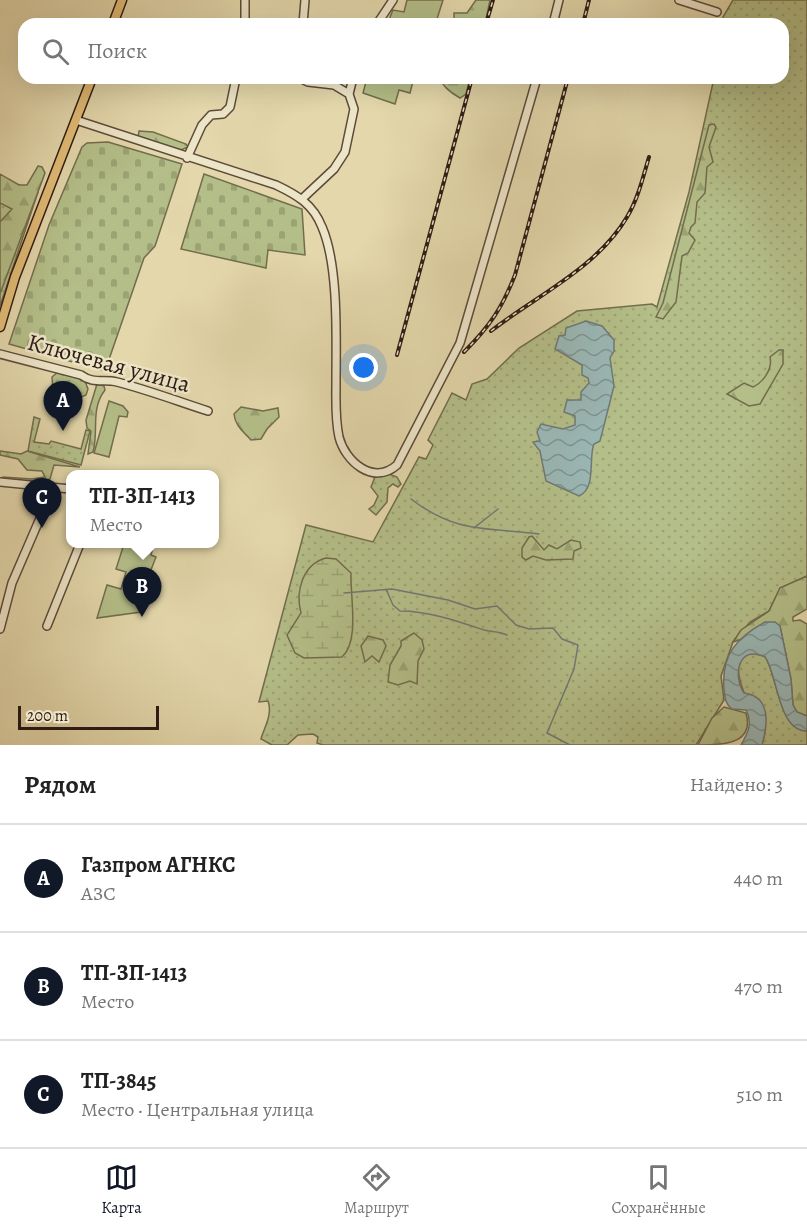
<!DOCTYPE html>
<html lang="ru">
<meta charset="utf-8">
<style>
:root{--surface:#fff;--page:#f6f6f6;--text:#222;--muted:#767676;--line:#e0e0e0;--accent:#111827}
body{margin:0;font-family:Alegreya,serif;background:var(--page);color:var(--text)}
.scale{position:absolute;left:18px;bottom:15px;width:141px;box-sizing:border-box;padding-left:6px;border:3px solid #301c14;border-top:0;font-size:16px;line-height:21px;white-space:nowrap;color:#301c14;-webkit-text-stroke:4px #ede5c8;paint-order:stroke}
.you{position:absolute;left:364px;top:368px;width:21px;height:21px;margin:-15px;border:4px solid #fff;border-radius:50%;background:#1a73e8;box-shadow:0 0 0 9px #1a73e833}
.badge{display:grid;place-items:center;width:39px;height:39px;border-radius:50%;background:var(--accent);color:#fff;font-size:20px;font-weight:700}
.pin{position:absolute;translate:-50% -50px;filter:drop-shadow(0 2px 3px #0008)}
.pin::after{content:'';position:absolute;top:32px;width:21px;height:18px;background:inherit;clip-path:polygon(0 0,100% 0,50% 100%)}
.popup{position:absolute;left:66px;top:470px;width:153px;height:78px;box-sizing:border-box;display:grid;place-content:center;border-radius:12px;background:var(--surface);filter:drop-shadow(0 2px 4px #0005);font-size:20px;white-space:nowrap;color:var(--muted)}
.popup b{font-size:22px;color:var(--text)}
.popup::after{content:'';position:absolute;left:50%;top:100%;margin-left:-12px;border:12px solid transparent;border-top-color:var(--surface)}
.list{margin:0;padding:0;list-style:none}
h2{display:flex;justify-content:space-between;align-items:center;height:78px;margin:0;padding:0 24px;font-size:26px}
h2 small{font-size:20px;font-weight:400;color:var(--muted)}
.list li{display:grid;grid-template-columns:39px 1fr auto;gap:18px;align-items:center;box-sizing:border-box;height:108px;padding:0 24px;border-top:2px solid var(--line)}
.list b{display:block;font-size:22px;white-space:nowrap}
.list p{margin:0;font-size:20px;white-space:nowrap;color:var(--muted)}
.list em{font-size:20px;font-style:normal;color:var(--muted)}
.icon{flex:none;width:33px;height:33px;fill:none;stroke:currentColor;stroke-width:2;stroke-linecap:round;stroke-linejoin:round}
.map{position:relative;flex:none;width:807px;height:745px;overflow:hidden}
.search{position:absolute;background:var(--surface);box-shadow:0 6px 24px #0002;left:18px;right:18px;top:18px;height:66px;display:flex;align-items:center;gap:15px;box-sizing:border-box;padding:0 21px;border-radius:18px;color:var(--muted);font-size:22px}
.sheet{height:402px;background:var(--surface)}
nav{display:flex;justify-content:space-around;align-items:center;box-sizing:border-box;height:84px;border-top:2px solid var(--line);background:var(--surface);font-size:16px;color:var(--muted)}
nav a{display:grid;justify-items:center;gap:3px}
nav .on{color:var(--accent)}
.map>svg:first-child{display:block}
</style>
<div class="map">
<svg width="807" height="745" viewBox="0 0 807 745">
<defs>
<pattern id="grass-dots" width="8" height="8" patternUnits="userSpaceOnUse" patternTransform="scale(1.5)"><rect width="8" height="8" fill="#b4be88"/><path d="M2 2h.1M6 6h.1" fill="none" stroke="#9ba374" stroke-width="1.8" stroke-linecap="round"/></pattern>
<pattern id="forest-firs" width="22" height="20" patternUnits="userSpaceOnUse" patternTransform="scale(1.5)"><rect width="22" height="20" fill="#b4be88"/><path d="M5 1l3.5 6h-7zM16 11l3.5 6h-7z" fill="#9ba374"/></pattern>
<pattern id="wetland-marsh" width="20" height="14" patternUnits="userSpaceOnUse" patternTransform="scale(1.5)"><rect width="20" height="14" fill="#b4be88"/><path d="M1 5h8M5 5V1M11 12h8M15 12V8" fill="none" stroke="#9ba374"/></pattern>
<pattern id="cemetery-stones" width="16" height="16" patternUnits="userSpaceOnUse" patternTransform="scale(1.5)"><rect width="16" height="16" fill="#b4be88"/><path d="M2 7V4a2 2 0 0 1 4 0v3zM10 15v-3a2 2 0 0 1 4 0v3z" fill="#9ba374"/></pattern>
<pattern id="water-waves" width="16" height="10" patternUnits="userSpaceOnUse" patternTransform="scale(1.5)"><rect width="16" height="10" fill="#9ab7b5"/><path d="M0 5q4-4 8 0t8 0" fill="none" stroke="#7e9492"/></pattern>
</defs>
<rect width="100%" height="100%" fill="#e3d7ab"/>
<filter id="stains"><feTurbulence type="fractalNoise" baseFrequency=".00333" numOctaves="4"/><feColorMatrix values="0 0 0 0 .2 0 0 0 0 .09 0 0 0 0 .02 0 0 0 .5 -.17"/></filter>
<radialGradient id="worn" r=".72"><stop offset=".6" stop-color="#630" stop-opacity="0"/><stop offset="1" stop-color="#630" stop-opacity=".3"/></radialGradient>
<path fill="url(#grass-dots)" stroke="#726d4e" stroke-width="1.5" d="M733,0H807V576L780,588L769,611L750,622L733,642L721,676L724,700L696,745H323L317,743L318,737L313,734L298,735L287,745H272L261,739C264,728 273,714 268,701L259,702L306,525L373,542L419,457L426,459L433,445L428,440L452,393L466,400L472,384L487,379L519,348L577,311L652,304L657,307L689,192L714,78H783V24H722L723,17Z
M0,178L38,192L0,306Z
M59,371L85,381L88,389L86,395L79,398L53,390L52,377Z
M34,417L40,419L34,442L49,444L51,441L81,449L86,430L90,431L81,465L28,451Z
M389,474L397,477L401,484L398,487L393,484L388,488L387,502L376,515L369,509L374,505L378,496L371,487L375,477Z
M751,653L765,656C778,676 777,727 807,731V745H762L765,733C757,718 719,660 751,653Z"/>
<path fill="url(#forest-firs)" stroke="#726d4e" stroke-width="1.5" d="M476,0H490L485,24H454V13H467Z
M440,78H470L466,94L460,98C453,94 442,86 440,78Z
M714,124L716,127L709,147L713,162L707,167L705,193L697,202L695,223L691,227L689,233L695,240L688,253L682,256L676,302L663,319L656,317L663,303L709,125Z
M139,131L153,132L186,144L188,147L181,150L138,138Z
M38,166L42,167L45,173L0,294V222L12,209L0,203V174L19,185H27Z
M779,350H783V364L760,404L749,406L727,394L744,383L753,387C762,383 773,370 770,357Z
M97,384L104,386L105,390C90,409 99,432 93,452L88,454L91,431L87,428L86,420Z
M241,407L263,411L278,408L279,417L267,429L261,439L251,440C244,432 235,426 234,414Z
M0,451L21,454L27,451L80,467L54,465L50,479C35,485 18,481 2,479L3,477L32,479L45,477L42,471L27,470L18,459L0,455Z
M532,536L544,550L549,545L557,549L571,540L580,542L581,548L574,551L573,559L546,560L533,556L526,560L522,557V548L529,537Z
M807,576V609L793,617V621L800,620L807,624V716L797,712L793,705L791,679L780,626L733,642L741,630L769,611L780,588Z
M414,633L422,640L424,649L418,661L417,684L410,681L398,685L388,682L390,665L401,646V641Z
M368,636L383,640L386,646L379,662L372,656L365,662L361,646Z
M724,707L746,713C755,745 721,745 698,745L712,718Z"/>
<path fill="url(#wetland-marsh)" stroke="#726d4e" stroke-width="1.5" d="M326,558L336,559L351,573C350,597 360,641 342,657L304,658L295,653L287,635L301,613C295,591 303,564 326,558Z"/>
<path fill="url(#cemetery-stones)" stroke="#726d4e" stroke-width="1.5" d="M108,142L182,164L155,246L144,258L105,371L9,344L49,225L82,147L87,143Z
M204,174L302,209L305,255L268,250L266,268L181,249Z"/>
<path fill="#b4be88" stroke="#726d4e" stroke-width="1.5" d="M407,0H443L437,19H434L432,24H393L390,17L393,10L404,12Z
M367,78H379L389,83L391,78H418L416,82L413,81L410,93L399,90L395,104L363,93Z
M109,401L123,406L128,412L127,417L119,416L109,457L94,453Z
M124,544H154L151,555L156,557L140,598L141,612L97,618L107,585L121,589L126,572L116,569Z"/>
<path fill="url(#water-waves)" stroke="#707975" stroke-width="1.5" d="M586,321L602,326L614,340V351L610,358L614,386L600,441L594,444C588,457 597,488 579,496L546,481L540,451L533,442L540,441L537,432L541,424L563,429L575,425V416L564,412L567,400H581V392L589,383L588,378L582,375V365L555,349L559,336L565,335L566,328Z
M765,622H775L780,626L791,679L793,705L797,712L807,716V731C778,732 778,675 765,657C739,644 732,675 744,693C771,696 768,724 762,745H741C748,733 753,723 746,710L732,709C725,704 725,697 724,689C721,655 737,637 765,622Z"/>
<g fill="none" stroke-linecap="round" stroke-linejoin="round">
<path stroke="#707975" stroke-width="1.5" d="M411,499C457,534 486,527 539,534
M474,528L498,509
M386,589L393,605L400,611C428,611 457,621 484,630C492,632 499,631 507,635
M344,593L392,589L448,600L475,609L497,606L516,625L529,629L553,628L562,639L578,645L574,669L547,733L570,745"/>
<g stroke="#5d4b3a" stroke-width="10">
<path id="minor" d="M679,0L717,12
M245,24V0
M303,24L305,0
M377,24L393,0
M553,24L559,0
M300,78L308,82L334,85L349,94L354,109L345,152L334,169L303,198
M349,94L353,78
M76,120L276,185C297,195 313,204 322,227C339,266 336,339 336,382C336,400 335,419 339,437C345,461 373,486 397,465L460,343L537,78
M187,158L202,125L211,115L223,114L230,107L236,78
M0,354L81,375C93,384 104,379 117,382C148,390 177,401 208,411
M0,482L70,489
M47,626L80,544
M0,629L12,583L41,516"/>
</g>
<g stroke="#301c14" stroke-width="11">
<path id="major" d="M113,24L122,0
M0,327L15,277L92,78"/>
</g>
<use href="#minor" stroke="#ede5c8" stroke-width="7"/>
<use href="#major" stroke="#e2bc76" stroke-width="8"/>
<g stroke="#301c14" stroke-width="4">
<path id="rail" d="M486,24L493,0
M583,24L589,0
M491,331C536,296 597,268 627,217C638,199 643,177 649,157
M464,352C490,326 502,308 515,275L568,78
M397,355L472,78"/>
</g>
<use href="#rail" stroke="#ede5c8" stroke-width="1.5" stroke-dasharray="4.5" stroke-linecap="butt"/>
</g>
<g text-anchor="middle" stroke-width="5" stroke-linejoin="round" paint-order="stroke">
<g font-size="24" fill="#301c14" stroke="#ede5c8">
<text transform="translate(109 363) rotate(15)" y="8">Ключевая улица</text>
</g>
</g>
<rect width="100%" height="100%" filter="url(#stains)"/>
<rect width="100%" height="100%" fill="url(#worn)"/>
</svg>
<div class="scale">200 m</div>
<div class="you"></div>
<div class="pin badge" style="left:63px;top:431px">A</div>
<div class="pin badge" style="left:142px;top:617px">B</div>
<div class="popup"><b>ТП-ЗП-1413</b>Место</div>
<div class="pin badge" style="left:42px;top:528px">C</div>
<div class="search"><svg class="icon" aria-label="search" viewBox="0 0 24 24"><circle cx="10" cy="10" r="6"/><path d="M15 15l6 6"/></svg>Поиск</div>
</div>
<section class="sheet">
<h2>Рядом<small>Найдено: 3</small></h2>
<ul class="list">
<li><span class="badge">A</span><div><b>Газпром АГНКС</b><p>АЗС</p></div><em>440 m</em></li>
<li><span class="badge">B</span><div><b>ТП-ЗП-1413</b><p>Место</p></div><em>470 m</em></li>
<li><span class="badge">C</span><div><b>ТП-3845</b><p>Место · Центральная улица</p></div><em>510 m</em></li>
</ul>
</section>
<nav>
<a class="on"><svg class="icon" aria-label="map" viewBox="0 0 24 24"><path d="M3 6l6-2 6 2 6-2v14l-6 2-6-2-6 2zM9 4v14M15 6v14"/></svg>Карта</a>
<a><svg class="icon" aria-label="directions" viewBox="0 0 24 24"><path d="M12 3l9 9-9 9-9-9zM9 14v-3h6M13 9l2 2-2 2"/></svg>Маршрут</a>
<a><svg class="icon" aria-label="saved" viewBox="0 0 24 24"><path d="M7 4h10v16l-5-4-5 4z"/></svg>Сохранённые</a>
</nav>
